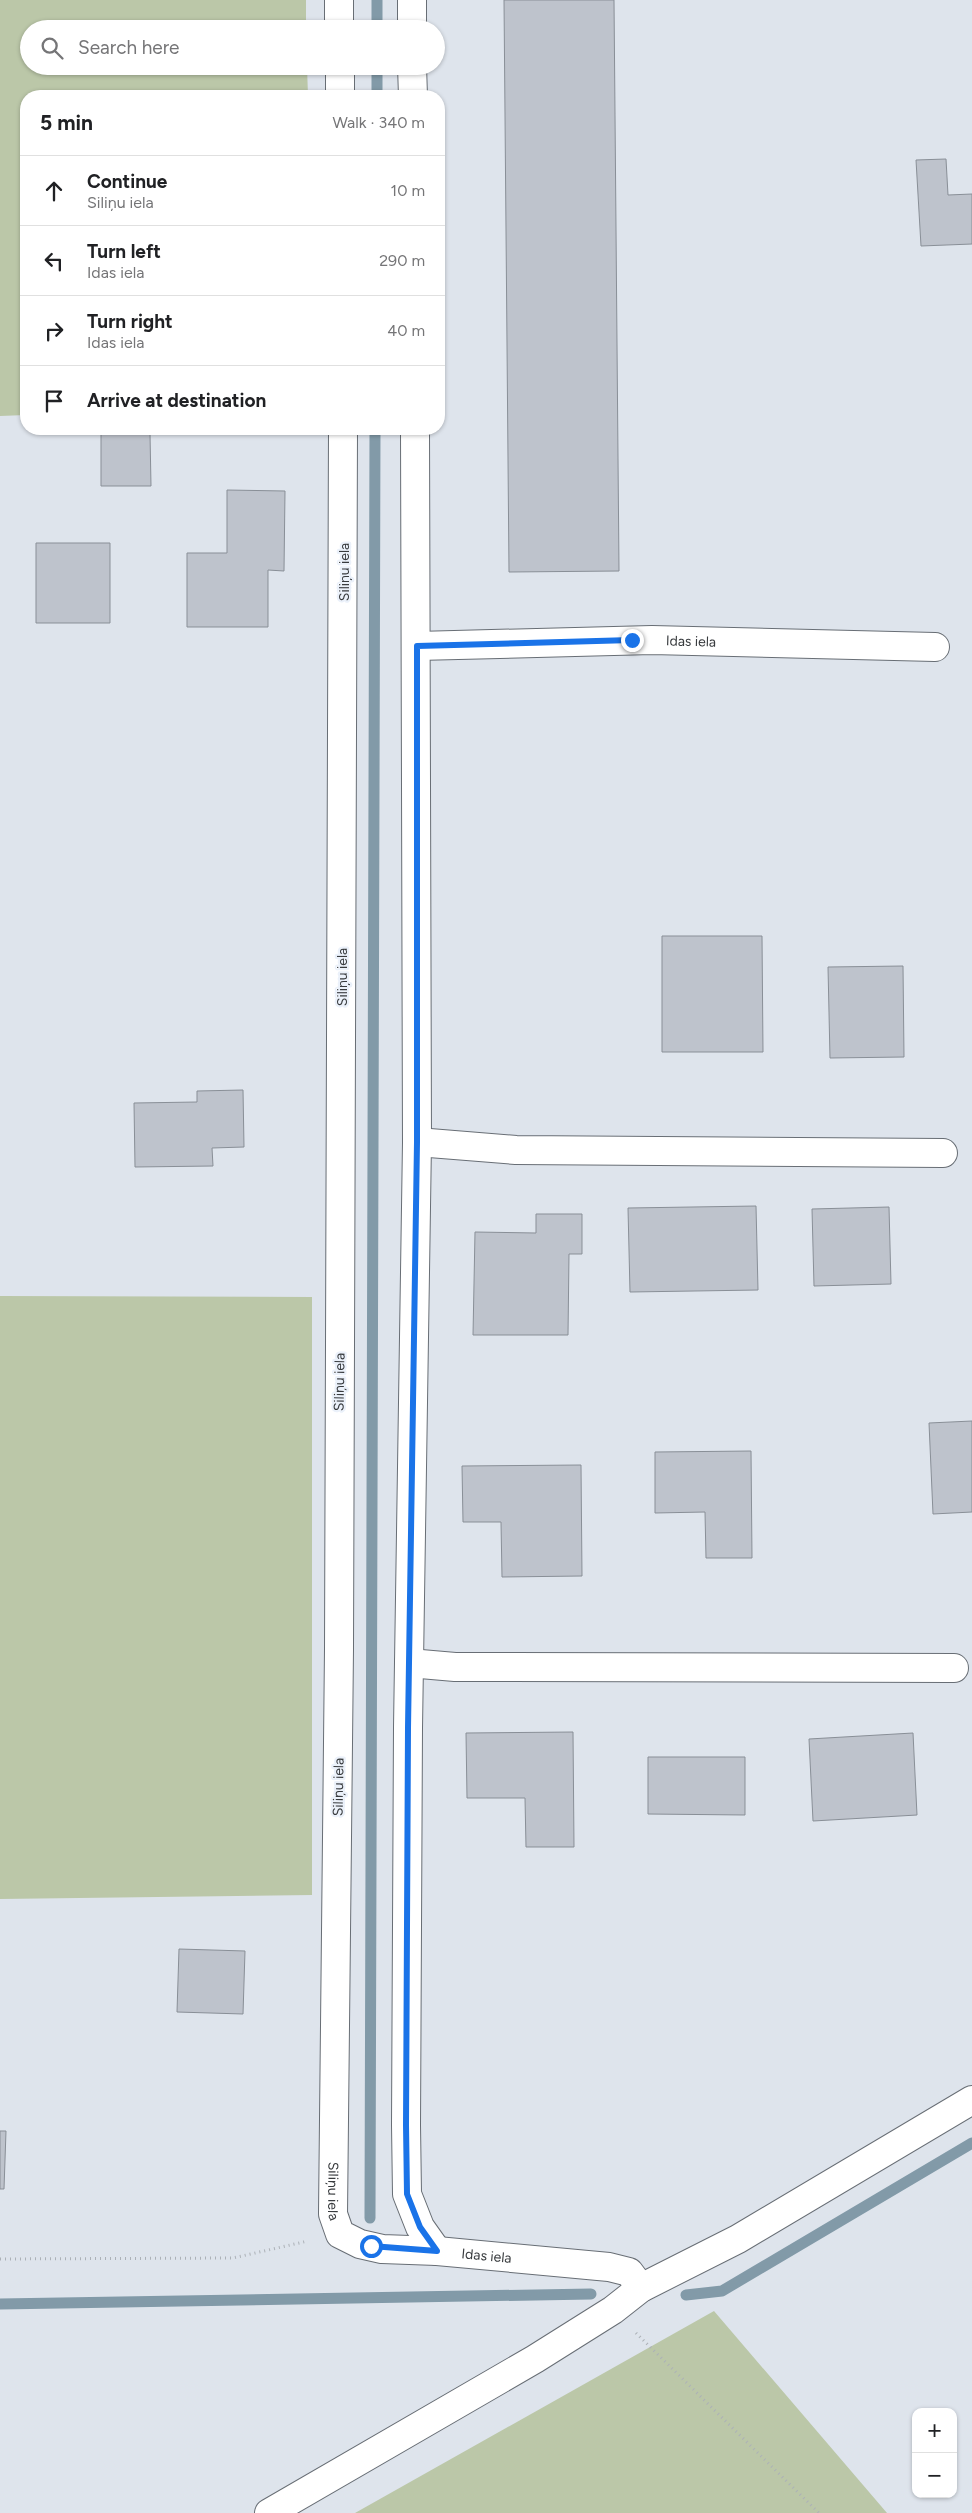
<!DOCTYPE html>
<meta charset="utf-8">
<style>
:root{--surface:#fff;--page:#f2f2f2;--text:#202124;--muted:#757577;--line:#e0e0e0}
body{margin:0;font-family:Figtree,sans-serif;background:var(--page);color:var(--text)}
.controls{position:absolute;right:15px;bottom:15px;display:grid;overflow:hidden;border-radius:10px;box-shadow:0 1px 4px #0004}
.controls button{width:45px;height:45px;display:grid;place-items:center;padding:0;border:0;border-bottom:1px solid var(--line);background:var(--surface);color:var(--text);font:25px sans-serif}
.stop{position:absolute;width:15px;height:15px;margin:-11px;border:4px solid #1a73e8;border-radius:50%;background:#fff}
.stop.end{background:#1a73e8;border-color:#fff;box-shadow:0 1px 5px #0008}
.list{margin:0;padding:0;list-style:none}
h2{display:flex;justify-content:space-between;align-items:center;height:65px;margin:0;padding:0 20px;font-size:21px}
h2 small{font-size:16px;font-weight:400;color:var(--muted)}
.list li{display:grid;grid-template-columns:32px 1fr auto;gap:15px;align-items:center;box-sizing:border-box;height:70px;padding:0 20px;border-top:1px solid var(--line)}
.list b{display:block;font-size:19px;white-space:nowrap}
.list p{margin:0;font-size:16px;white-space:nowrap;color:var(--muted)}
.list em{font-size:16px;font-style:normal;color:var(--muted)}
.icon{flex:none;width:28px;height:28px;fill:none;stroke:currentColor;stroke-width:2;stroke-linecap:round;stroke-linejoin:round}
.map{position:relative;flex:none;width:972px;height:2513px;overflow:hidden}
.search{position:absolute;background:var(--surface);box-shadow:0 1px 4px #0004;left:20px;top:20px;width:425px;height:55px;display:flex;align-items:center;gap:12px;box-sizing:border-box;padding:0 18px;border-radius:28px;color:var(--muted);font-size:19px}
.panel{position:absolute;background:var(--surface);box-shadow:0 1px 4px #0004;left:20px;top:90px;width:425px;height:345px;border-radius:20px}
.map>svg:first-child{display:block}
</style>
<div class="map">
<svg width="972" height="2513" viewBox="0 0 972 2513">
<rect width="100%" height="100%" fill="#dee4ec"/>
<path fill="#bbc7a8" d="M0,0H306V29H29V66H307L308,96H26V415L0,416Z
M0,1296L312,1297V1895L0,1899Z
M714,2311L887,2513H355Z"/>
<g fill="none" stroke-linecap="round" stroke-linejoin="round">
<path stroke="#829aa8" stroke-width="11" d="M377,29V0
M377,96V66
M370,2218L375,429
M686,2295L722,2291L972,2143
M0,2304L591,2294"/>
</g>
<path fill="#bec3cc" stroke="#898f97" d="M504,0H614L619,571L509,572Z
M946,159L948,195L972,194V244L921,246L916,160Z
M101,434H150L151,486H101Z
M227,490L285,491L284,571L268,570V627H187V553H227Z
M36,543H110V623H36Z
M662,936H762L763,1052H662Z
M903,966L904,1057L830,1058L828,967Z
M243,1090L244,1147L212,1148L213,1166L135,1167L134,1103L197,1102V1091Z
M756,1206L758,1290L630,1292L628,1208Z
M889,1207L891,1284L814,1286L812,1209Z
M536,1214H582V1254H569L568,1335H473L475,1232L536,1233Z
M972,1421V1512L933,1514L929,1423Z
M751,1451L752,1558H706L705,1512L655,1513V1452Z
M581,1465L582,1576L502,1577L501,1522H463L462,1466Z
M573,1732L574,1847H526L525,1798H467L466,1733Z
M913,1733L917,1815L813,1821L809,1739Z
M648,1757H745V1815L648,1814Z
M179,1949L245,1951L243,2014L177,2012Z
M0,2131H6L4,2189H0Z"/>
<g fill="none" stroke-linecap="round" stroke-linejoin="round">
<g stroke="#686e75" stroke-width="30">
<g id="minor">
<path d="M339,0V29"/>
<path d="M412,0V29"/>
<path d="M340,66V96"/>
<path d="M412,66L413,96"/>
<path id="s1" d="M343,429L339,1649L333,2214L340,2234L360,2244L382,2249L437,2251L609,2267L629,2272L641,2288"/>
<path d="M415,429L417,1142L408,1728L406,2125L407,2194L420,2227L437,2251"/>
<path id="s2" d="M417,646L652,640L935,647"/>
<path d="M417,1142L516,1150L943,1153"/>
<path d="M409,1663L455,1667L954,1668"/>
<path d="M269,2513L535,2359L613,2310L641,2288L738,2239L972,2100"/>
</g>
</g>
<path stroke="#acb1b7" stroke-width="3" stroke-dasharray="1 4" stroke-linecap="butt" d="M0,2259L233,2258L308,2241
M636,2333L819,2513"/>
<use href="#minor" stroke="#fff" stroke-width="28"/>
</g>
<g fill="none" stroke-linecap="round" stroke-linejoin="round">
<path stroke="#1a73e8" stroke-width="6" d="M371,2246L437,2251L420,2227L407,2194L406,2125L408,1728L417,1142V646L632,640"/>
</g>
<g text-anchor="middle" stroke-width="4.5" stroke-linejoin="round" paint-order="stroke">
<g font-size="14" fill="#383b3e" stroke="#ebf1fa">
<text transform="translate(344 572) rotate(-90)" y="5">Siliņu iela</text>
<text dy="5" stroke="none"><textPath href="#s2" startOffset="274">Idas iela</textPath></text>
<text transform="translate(342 977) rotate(-90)" y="5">Siliņu iela</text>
<text transform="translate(339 1382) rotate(-89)" y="5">Siliņu iela</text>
<text transform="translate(338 1787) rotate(-89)" y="5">Siliņu iela</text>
<text dy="5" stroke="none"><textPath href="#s1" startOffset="1762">Siliņu iela</textPath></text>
<text dy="5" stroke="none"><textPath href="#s1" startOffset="1956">Idas iela</textPath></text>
</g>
</g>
</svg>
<div class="controls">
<button>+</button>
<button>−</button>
</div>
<div class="stop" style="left:371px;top:2246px"></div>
<div class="stop end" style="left:632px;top:640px"></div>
<div class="search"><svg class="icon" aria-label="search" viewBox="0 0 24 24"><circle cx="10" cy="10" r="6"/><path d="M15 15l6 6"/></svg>Search here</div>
<section class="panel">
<h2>5 min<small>Walk · 340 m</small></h2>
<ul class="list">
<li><svg class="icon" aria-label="ahead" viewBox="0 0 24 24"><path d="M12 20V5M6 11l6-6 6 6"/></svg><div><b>Continue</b><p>Siliņu iela</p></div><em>10 m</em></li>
<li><svg class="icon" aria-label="left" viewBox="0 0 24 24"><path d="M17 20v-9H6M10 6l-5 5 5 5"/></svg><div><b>Turn left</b><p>Idas iela</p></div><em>290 m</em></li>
<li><svg class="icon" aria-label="right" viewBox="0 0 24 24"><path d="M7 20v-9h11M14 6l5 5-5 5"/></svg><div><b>Turn right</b><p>Idas iela</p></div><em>40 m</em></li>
<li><svg class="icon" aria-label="arrive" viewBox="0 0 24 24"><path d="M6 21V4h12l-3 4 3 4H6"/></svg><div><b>Arrive at destination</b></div></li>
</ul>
</section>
</div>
